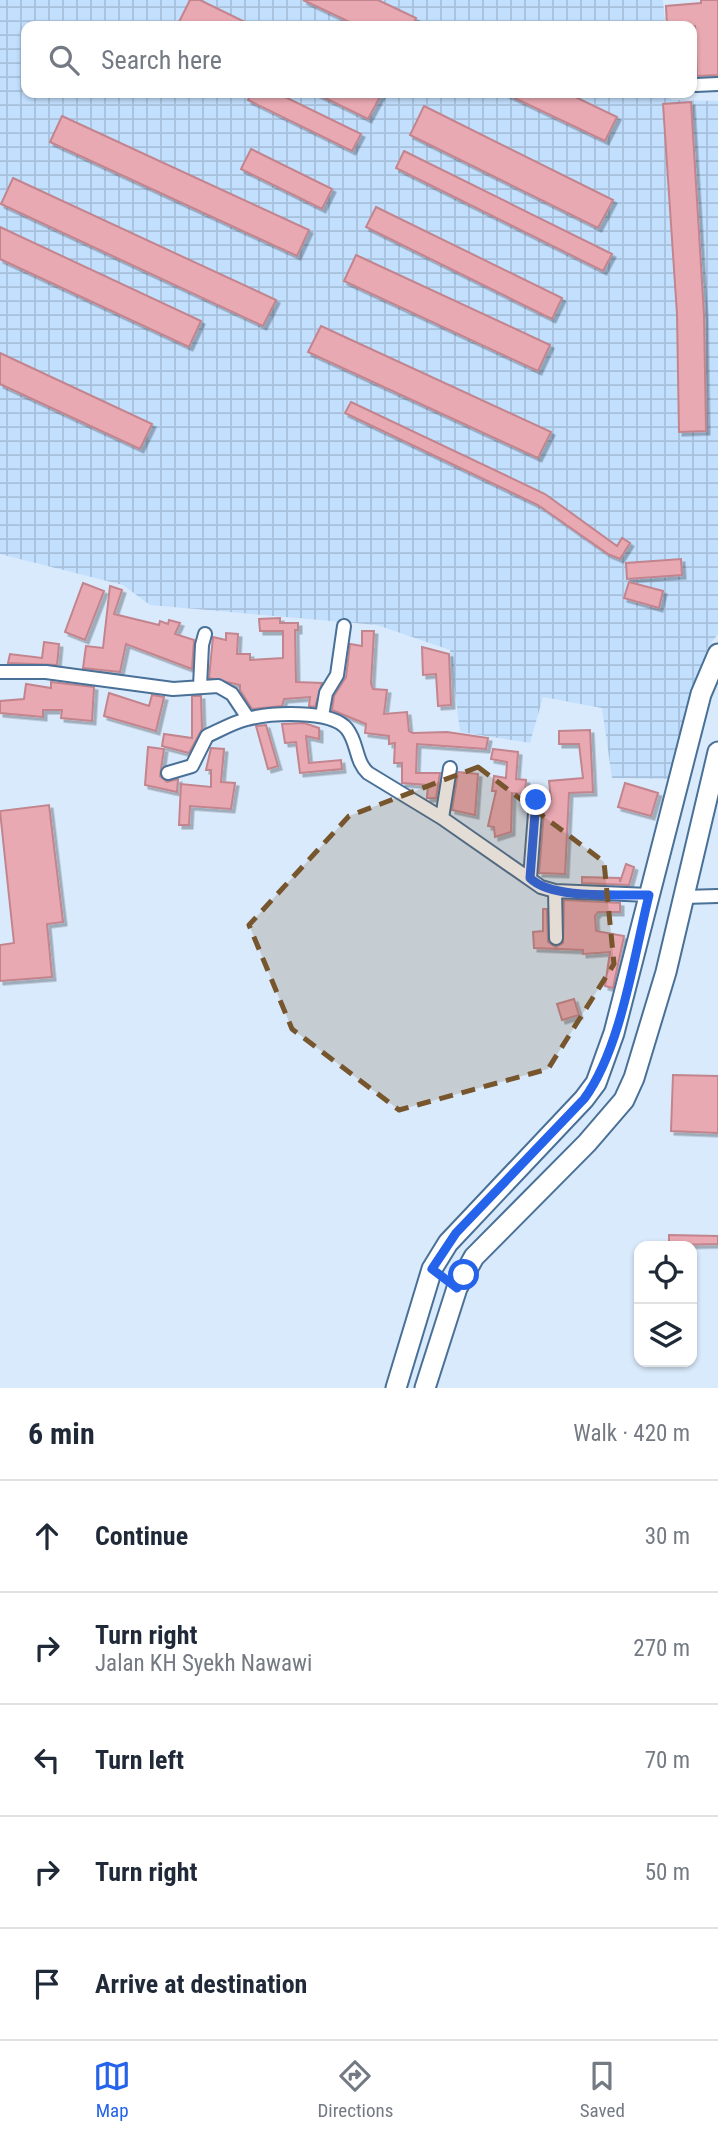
<!DOCTYPE html>
<meta charset="utf-8">
<style>
:root{--surface:#fff;--page:#f6f6f7;--text:#1f2937;--muted:#747a83;--line:#e0e1e3;--accent:#2563eb}
body{margin:0;font-family:"Roboto Condensed",sans-serif;background:var(--page);color:var(--text)}
.controls{position:absolute;right:21px;bottom:21px;display:grid;overflow:hidden;border-radius:14px;box-shadow:0 2px 5px #0004}
.controls button{width:63px;height:63px;display:grid;place-items:center;padding:0;border:0;border-bottom:2px solid var(--line);background:var(--surface);color:var(--text);font:35px sans-serif}
.stop{position:absolute;width:21px;height:21px;margin:-16px;border:5px solid #2563eb;border-radius:50%;background:#fff}
.stop.end{background:#2563eb;border-color:#fff;box-shadow:0 2px 7px #0008}
.list{margin:0;padding:0;list-style:none}
h2{display:flex;justify-content:space-between;align-items:center;height:91px;margin:0;padding:0 28px;font-size:30px}
h2 small{font-size:23px;font-weight:400;color:var(--muted)}
.list li{display:grid;grid-template-columns:46px 1fr auto;gap:21px;align-items:center;box-sizing:border-box;height:112px;padding:0 28px;border-top:2px solid var(--line)}
.list b{display:block;font-size:26px;white-space:nowrap}
.list p{margin:0;font-size:23px;white-space:nowrap;color:var(--muted)}
.list em{font-size:23px;font-style:normal;color:var(--muted)}
.icon{flex:none;width:38px;height:38px;fill:none;stroke:currentColor;stroke-width:2;stroke-linecap:round;stroke-linejoin:round}
.map{position:relative;flex:none;width:718px;height:1388px;overflow:hidden}
.search{position:absolute;background:var(--surface);box-shadow:0 2px 5px #0004;left:21px;right:21px;top:21px;height:77px;display:flex;align-items:center;gap:18px;box-sizing:border-box;padding:0 24px;border-radius:14px;color:var(--muted);font-size:26px}
.sheet{height:651px;background:var(--surface)}
nav{display:flex;justify-content:space-around;align-items:center;box-sizing:border-box;height:98px;border-top:2px solid var(--line);background:var(--surface);font-size:19px;color:var(--muted)}
nav a{display:grid;justify-items:center;gap:4px}
nav .on{color:var(--accent)}
.map>svg:first-child{display:block}
</style>
<div class="map">
<svg width="718" height="1388" viewBox="0 0 718 1388">
<defs>
<pattern id="industrial-grid" width="8" height="8" patternUnits="userSpaceOnUse" patternTransform="scale(1.75)"><rect width="8" height="8" fill="#c2dffe"/><path d="M0 4h8M4 0v8" fill="none" stroke="#a7c0db"/></pattern>
<filter id="shadow"><feDropShadow dx="3.5" dy="3.5" stdDeviation="0" flood-color="#0004"/></filter>
</defs>
<rect width="100%" height="100%" fill="#d9eafc"/>
<path fill="url(#industrial-grid)" d="M0,0H663L665,26H26V93H670L671,100L718,101V634L708,647L685,710L671,779L612,778L602,708L543,697L530,743L460,732L450,650L377,625L150,605L123,585L0,554Z"/>
<path fill="#e9a9b2" stroke="#c2858e" stroke-width="2" filter="url(#shadow)" d="M190,0H200L253,26H177Z
M303,0H378L416,18L412,26H358Z
M701,0H718V75L697,76L695,26H667L666,6L701,3Z
M251,93H277L361,134L352,151L248,100Z
M315,93H382L368,119Z
M504,93H567L617,117L605,141Z
M691,102L704,315L706,431L679,432L677,314L663,104Z
M424,106L613,200L598,228L410,135Z
M62,116L309,230L297,256L50,142Z
M251,149L332,189L322,209L241,169Z
M404,151L612,254L603,271L396,168Z
M13,178L276,300L263,326L1,204Z
M376,207L562,298L552,319L366,227Z
M0,227L201,321L189,347L0,259Z
M356,255L550,345L538,371L344,281Z
M321,326L551,432L538,458L308,352Z
M0,353L152,424L140,449L0,384Z
M351,402L545,494L617,546L622,538L630,543L620,559L608,554L538,505L345,413Z
M681,559L682,575L627,579L626,563Z
M629,582L663,591L659,608L624,598Z
M83,583L104,591L85,640L65,632Z
M110,586L122,590L114,614L159,625L160,621L168,624L169,620L180,623L175,634L194,640L192,669L126,644L120,672L83,668L86,646L103,648Z
M280,618V623H298V630H295L296,682L322,683L315,707L309,706L310,697L284,699L282,706L252,709L240,690V685L209,678L213,637L226,640V633L238,634L237,654H250V660L283,658V631H260L259,619Z
M362,631H374L371,683L373,689L387,690L384,714L407,712L409,731L413,733L447,732L488,738L486,749L417,744L416,773H440L436,798H427L428,785L402,783V763H394L395,743L389,744V736L365,733L366,724L332,710L334,696L346,677L350,644L362,646Z
M44,642L59,644L57,665L8,663L10,654L42,658Z
M422,647L449,654L451,705L438,706L436,674L423,675Z
M51,682L94,687L92,721L61,718L62,710H43V717L0,713V701L24,699L26,684L51,688Z
M109,693L149,706L152,695L164,697L156,731L104,716Z
M192,696H201L202,729L189,753L162,746L164,734L192,738Z
M304,723L319,728V739L306,736L309,763L341,760L342,769L300,773L296,742L285,743L282,724Z
M266,725L278,766L268,769L256,726Z
M590,730L593,792L569,793L565,874L539,873L545,799H551L549,781L583,778L579,744H559V731Z
M148,747L164,749L160,776L167,782L178,779L177,792L145,785Z
M211,748L224,749L221,782L235,783L231,809L190,806L189,825H179L181,784L211,787V770H206Z
M493,749L518,752L516,779L526,780L525,794L512,793L511,832L495,837L494,827L488,826L496,791H492L494,776L506,778L507,762L491,759Z
M458,772L478,774L475,815L452,810Z
M625,783L658,793L651,816L618,807Z
M49,805L63,922L47,924L52,977L0,981V945L14,943L0,811Z
M626,864L634,867L629,885L582,883V877L620,878V882Z
M564,900L620,903V912H598L595,916L596,931L624,936L613,988L605,986L610,952L583,954V950L534,948L533,932L543,931V909H547L548,942L556,947L563,943Z
M574,999L579,1015L562,1020L557,1004Z
M673,1075L718,1076V1133L671,1131Z
M669,1235L718,1236V1244L673,1245L669,1242Z"/>
<g fill="none" stroke-linecap="round" stroke-linejoin="round">
<g stroke="#497097" stroke-width="16">
<path id="minor" d="M696,85L718,84
M0,672H46L173,689L218,686L232,694L248,718
M200,686L202,645L205,634
M322,716L326,693L337,675L344,626
M168,773L192,766L207,736C220,730 234,722 247,719C270,713 331,709 347,729C358,743 355,761 368,773L442,818L541,887L555,891L649,895
M442,818L450,768
M530,878L536,800
M555,891L556,938
M684,897L718,896"/>
</g>
<g stroke="#497097" stroke-width="23">
<path id="secondary" d="M396,1388L432,1269L448,1243L584,1099L596,1083L614,1033L701,694L718,654
M425,1388L457,1288L474,1257L587,1143L624,1100L634,1078L666,972L718,752"/>
</g>
<use href="#minor" stroke="#fff" stroke-width="12"/>
<use href="#secondary" stroke="#fff" stroke-width="19"/>
</g>
<g fill="none" stroke-linecap="round" stroke-linejoin="round">
<path stroke="#2563eb" stroke-width="9" d="M464,1275L457,1288L432,1269L456,1233L584,1099C621,1049 634,956 649,895C619,894 552,900 530,878L536,800"/>
</g>
<path fill="#77552d" fill-opacity="0.2" stroke="#77552d" stroke-width="5" stroke-dasharray="14 9" stroke-linejoin="round" d="M478,767L604,862L614,964L548,1069L399,1110L292,1029L249,925L349,816Z"/>
</svg>
<div class="controls">
<button><svg class="icon" aria-label="locate" viewBox="0 0 24 24"><circle cx="12" cy="12" r="6"/><path d="M12 2v4M12 18v4M2 12h4M18 12h4"/></svg></button>
<button><svg class="icon" aria-label="layers" viewBox="0 0 24 24"><path d="M12 4l9 5-9 5-9-5zM3 14l9 5 9-5"/></svg></button>
</div>
<div class="stop" style="left:464px;top:1275px"></div>
<div class="stop end" style="left:536px;top:800px"></div>
<div class="search"><svg class="icon" aria-label="search" viewBox="0 0 24 24"><circle cx="10" cy="10" r="6"/><path d="M15 15l6 6"/></svg>Search here</div>
</div>
<section class="sheet">
<h2>6 min<small>Walk · 420 m</small></h2>
<ul class="list">
<li><svg class="icon" aria-label="ahead" viewBox="0 0 24 24"><path d="M12 20V5M6 11l6-6 6 6"/></svg><div><b>Continue</b></div><em>30 m</em></li>
<li><svg class="icon" aria-label="right" viewBox="0 0 24 24"><path d="M7 20v-9h11M14 6l5 5-5 5"/></svg><div><b>Turn right</b><p>Jalan KH Syekh Nawawi</p></div><em>270 m</em></li>
<li><svg class="icon" aria-label="left" viewBox="0 0 24 24"><path d="M17 20v-9H6M10 6l-5 5 5 5"/></svg><div><b>Turn left</b></div><em>70 m</em></li>
<li><svg class="icon" aria-label="right" viewBox="0 0 24 24"><path d="M7 20v-9h11M14 6l5 5-5 5"/></svg><div><b>Turn right</b></div><em>50 m</em></li>
<li><svg class="icon" aria-label="arrive" viewBox="0 0 24 24"><path d="M6 21V4h12l-3 4 3 4H6"/></svg><div><b>Arrive at destination</b></div></li>
</ul>
</section>
<nav>
<a class="on"><svg class="icon" aria-label="map" viewBox="0 0 24 24"><path d="M3 6l6-2 6 2 6-2v14l-6 2-6-2-6 2zM9 4v14M15 6v14"/></svg>Map</a>
<a><svg class="icon" aria-label="directions" viewBox="0 0 24 24"><path d="M12 3l9 9-9 9-9-9zM9 14v-3h6M13 9l2 2-2 2"/></svg>Directions</a>
<a><svg class="icon" aria-label="saved" viewBox="0 0 24 24"><path d="M7 4h10v16l-5-4-5 4z"/></svg>Saved</a>
</nav>
